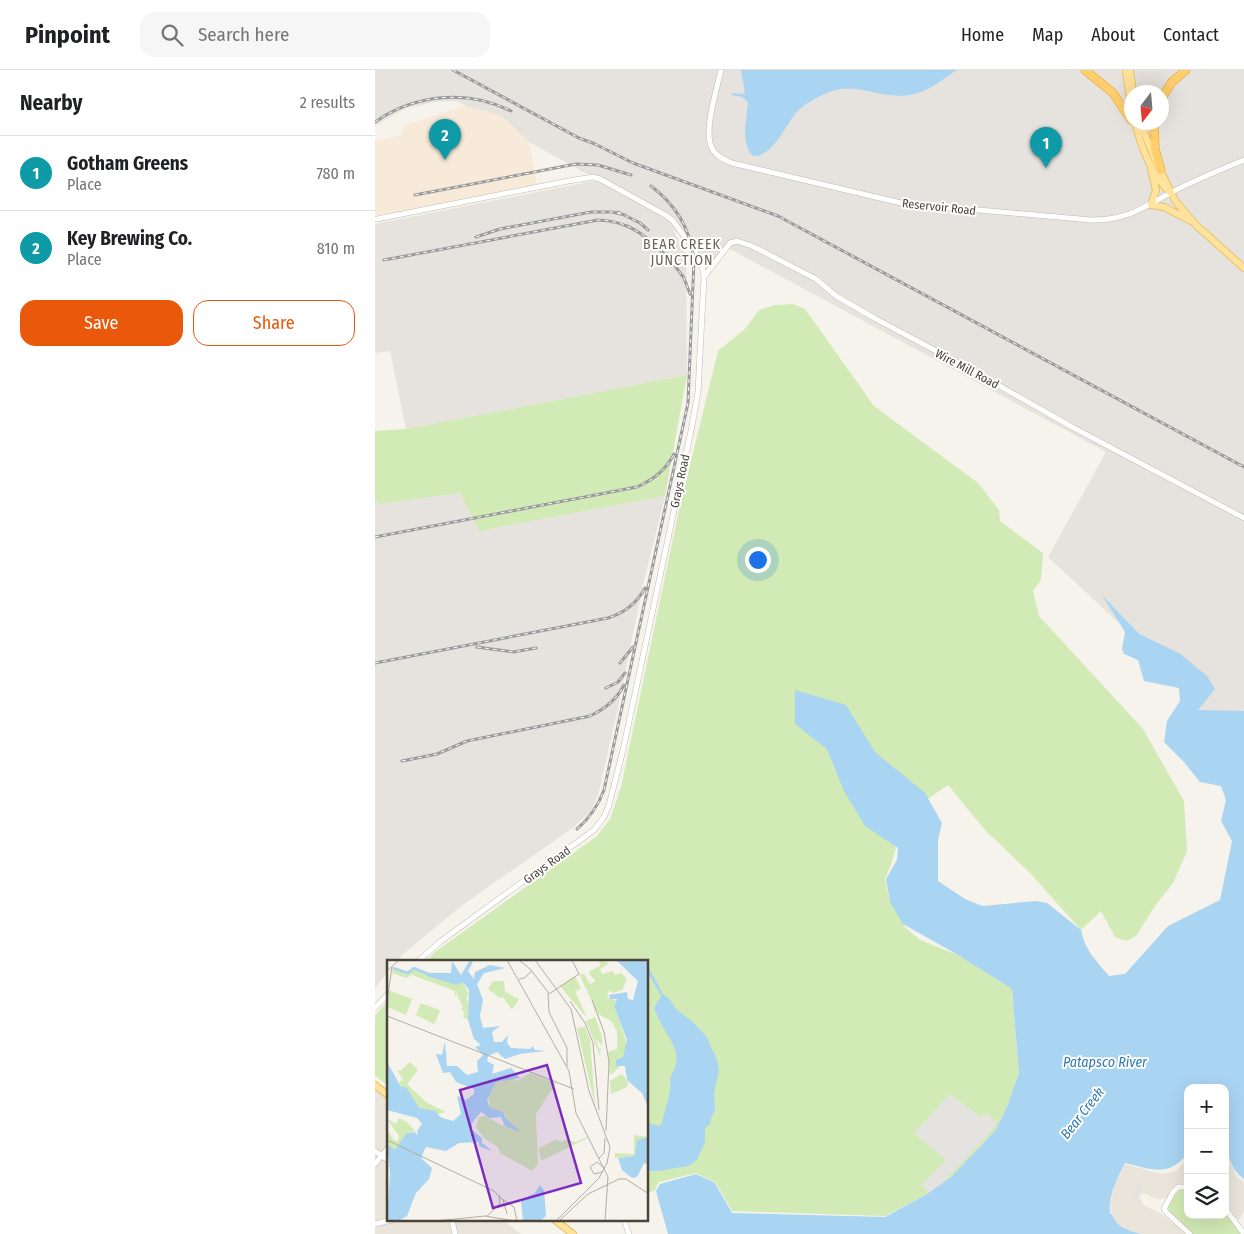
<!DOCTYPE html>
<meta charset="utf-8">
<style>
:root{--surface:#fff;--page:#f6f6f6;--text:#202124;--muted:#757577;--line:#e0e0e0;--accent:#ea580c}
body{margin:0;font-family:"Fira Sans Condensed",sans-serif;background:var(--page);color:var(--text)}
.controls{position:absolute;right:15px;bottom:15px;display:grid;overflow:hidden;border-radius:10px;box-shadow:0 5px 20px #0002}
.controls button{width:45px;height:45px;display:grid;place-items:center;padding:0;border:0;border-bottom:1px solid var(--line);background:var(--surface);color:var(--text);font:25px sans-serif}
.compass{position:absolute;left:749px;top:15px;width:45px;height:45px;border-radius:50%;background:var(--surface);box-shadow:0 5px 20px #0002;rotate:196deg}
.you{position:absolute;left:382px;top:489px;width:18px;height:18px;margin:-12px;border:4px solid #fff;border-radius:50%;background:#1a73e8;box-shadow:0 0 0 8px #1a73e833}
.badge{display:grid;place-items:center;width:32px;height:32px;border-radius:50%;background:var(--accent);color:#fff;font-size:16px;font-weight:700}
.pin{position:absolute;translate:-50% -41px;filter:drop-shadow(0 1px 2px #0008)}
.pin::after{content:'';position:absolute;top:26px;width:18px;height:15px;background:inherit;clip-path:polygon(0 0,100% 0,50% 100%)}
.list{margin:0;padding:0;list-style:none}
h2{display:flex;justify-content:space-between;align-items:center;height:65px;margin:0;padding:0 20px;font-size:21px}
h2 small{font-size:16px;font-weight:400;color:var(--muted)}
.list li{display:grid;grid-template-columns:32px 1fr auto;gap:15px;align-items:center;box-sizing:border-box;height:75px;padding:0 20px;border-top:1px solid var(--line)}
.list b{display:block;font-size:19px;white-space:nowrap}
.list p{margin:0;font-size:16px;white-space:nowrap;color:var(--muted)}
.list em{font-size:16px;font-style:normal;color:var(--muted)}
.actions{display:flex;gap:10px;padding:15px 20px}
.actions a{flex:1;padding:11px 0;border:1px solid var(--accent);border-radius:15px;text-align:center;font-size:18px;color:var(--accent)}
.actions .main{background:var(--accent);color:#fff}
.icon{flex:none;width:28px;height:28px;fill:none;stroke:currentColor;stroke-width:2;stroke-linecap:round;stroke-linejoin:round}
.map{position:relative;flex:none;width:869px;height:1164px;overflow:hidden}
header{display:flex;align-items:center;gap:30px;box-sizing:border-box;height:70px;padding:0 25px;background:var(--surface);border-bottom:1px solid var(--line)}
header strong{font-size:24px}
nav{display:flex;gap:28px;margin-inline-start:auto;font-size:18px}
.search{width:350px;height:45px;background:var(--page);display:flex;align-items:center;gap:12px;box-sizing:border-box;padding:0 18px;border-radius:15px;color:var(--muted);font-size:19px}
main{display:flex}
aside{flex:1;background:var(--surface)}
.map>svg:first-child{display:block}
</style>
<header>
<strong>Pinpoint</strong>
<div class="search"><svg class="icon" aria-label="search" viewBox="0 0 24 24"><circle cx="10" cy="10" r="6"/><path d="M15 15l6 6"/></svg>Search here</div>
<nav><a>Home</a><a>Map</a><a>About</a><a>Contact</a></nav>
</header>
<main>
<aside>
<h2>Nearby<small>2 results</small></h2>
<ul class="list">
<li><span class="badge" style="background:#0f9aa8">1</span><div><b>Gotham Greens</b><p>Place</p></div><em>780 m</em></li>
<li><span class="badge" style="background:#0f9aa8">2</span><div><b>Key Brewing Co.</b><p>Place</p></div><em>810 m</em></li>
</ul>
<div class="actions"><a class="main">Save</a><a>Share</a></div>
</aside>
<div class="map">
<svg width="869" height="1164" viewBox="0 0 869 1164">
<rect width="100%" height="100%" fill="#f6f3ec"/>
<path fill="#eae5da" d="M0,1020L14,1030V1150H134L132,1153L146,1164H0Z
M850,1076L861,1106L864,1109L869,1112V1141L863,1151L850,1137Z
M813,1088V1115L810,1114L801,1116L792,1128L784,1130L768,1123L764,1126L768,1135L783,1142L813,1164H767L748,1159L740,1151L737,1143L736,1144L735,1135L740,1114L750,1094L786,1104L801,1101Z"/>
<path fill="#f7ead8" d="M91,36L127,46L154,72L162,115L0,146V71L25,66L30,55Z"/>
<path fill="#e6e2dd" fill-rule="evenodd" d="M0,0H869V641H823L804,583L764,565L730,529L744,553L673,487L731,382L353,178L339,197L297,158L311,183L312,305L31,359L15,281L0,283V154L223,110L154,72L127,46L91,36L82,31L60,32L31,38L0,56ZM756,22H786V52H756Z
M85,423L104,461L290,426L267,519L242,643L223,725L216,741L199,757L89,834L28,884L22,891L14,892V901L0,918V431L6,434Z"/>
<path fill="#d2eab5" d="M418,234L430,239L499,336L603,413L624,440L625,451L668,483L666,510L658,521L664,546L768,659L809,731L812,781L798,813L780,836L761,866L751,871L740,867L726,841L706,860L656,804L610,760L573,715L554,728L514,766L521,778L515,797L510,809L514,828L530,857L545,870L583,885L637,919L644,1003L632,1037L620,1061L576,1107L552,1124L510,1146L357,1141L341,1113L321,1103L284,1112L279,1121L273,1122L272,892H51L60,882L222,766L235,749L246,717L304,440L343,281L370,259L384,240L401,235Z
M312,305L290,426L104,461L85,423L6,434L0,431V361L31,359Z
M14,930V1016L0,1006V945Z
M806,1119H813V1145H850V1141L866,1164H818L793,1142C791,1132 799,1125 806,1119Z"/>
<path fill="#e5e3e0" d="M575,1024L604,1046L612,1044L622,1052L613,1065L556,1125L546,1115L571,1090L539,1063Z
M763,1112L768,1114L763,1126L768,1134L766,1135L756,1126Z"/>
<path fill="#a9d4f2" d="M366,0H582C567,10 552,22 535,25C506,30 480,10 452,23C440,28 429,34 420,44C410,57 397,87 378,86C365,73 372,48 373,32L367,27L357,25L358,23L368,24L370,22Z
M727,525L764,564L804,583L832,606L840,619L823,640L869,641V1109C844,1091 850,1044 850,1018H813V1084C791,1108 777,1099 750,1093C742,1109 733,1126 735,1144H737C742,1158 752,1160 766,1164H293L281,1121L285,1114L321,1104L340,1113L357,1143L510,1147L552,1124L576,1107L620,1061L632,1037L644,1003L637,919L583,885L528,854L515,832L511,809L522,790L523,778L490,756L469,721L452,679L420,654V620L471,635L500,682L550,723L567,753L563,770V811L590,829L607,836L661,831L672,833L706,860C709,879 722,892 734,906L750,904L793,856L845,830L857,771L846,751L851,730L846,716L825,712L809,692L789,672L792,651L805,631L804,618L769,611L763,590L749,584L747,579L750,562Z
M273,896L288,924L295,930L302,940L318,952L331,966L342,990L344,1001L339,1022L340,1040L336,1048L335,1054L330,1058V1072L322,1090L313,1096L284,1101H273V1053L284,1056L287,1053C290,1037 297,1024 295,1008C308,986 299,976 288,957C284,951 282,944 279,938L286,926L273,903Z"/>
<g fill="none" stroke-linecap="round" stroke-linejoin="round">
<g stroke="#c2bbae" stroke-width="6">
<path id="minor" d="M346,0C342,19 327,64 338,80C342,87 350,90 357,93L526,133L716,150C757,151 775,132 809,116C828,107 849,98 869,90
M2,149L193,111L218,107L225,109L292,146L298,151L318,178L327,196L329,207L323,322L317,356L248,680L234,735L229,747L219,760L66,871L42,892
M329,207L355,173L362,171L377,176L441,209L461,226L501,249L595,299L697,357L869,448
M0,938L14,923
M0,1081L14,1091
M0,1094L14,1077
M813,1117H803L798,1122L789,1139L792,1143L815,1164
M850,1138L869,1164
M77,1150L80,1164
M249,1150L254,1164
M0,1154L16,1150"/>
</g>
<g stroke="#e6c16a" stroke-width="8">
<path id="major" d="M751,0L756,39
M755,1L758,22
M760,52C766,76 777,107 796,123
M765,52L781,92L801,132L821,155L869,198
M775,94L781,120L776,135L789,137L816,151
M0,1015L14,1026
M180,1150L198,1164"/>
</g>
<g stroke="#e0a43c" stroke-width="9">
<path id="highway" d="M710,0L738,23L756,50
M786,29L797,12L811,0
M779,52L780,79L786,100"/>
</g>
<use href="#minor" stroke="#fff" stroke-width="5"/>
<use href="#major" stroke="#ffe39c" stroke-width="6"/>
<use href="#highway" stroke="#ffcf6e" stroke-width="8"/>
<g stroke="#9a9a9a" stroke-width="3">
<path id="rail" d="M78,0L204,68L220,74L258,93L403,146L869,397
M0,52C40,24 92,19 136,41
M40,125L201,94L223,95L256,105
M243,142L265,153L273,160
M101,167L125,159L216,142H237L250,145
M294,188L309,208L315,224
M9,190L223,150C259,151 274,170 298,192
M0,467L262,417C278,410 291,400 299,384
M102,577L138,582L161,578
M0,593L233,548C249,543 262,533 270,518
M245,593L258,577
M231,618L243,612L250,603
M27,691L62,684L92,671L215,646C230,639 242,629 249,615
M202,759C215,748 223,736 229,720L313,333L319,190C315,158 301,135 276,116"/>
</g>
<use href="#rail" stroke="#fff" stroke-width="1" stroke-dasharray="4" stroke-linecap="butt"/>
</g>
<g text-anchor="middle" stroke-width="4" stroke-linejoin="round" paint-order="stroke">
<g font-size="12" fill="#4b4439" stroke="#fff">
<text transform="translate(564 137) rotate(6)" y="4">Reservoir Road</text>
<text transform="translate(592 299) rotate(28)" y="4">Wire Mill Road</text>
<text transform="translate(305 411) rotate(-78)" y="4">Grays Road</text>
<text transform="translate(172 795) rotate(-36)" y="4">Grays Road</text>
</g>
<g font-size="14" letter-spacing="1" fill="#6e6250" stroke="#fff">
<text x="307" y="179">BEAR CREEK<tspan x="307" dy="16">JUNCTION</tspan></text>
</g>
<g font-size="14" font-style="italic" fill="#2e7ab2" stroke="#fff">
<text x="730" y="997">Patapsco River</text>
<text transform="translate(707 1043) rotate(-52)" y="5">Bear Creek</text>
</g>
</g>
<g transform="translate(12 890)">
<rect width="261" height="261" fill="#f6f3ec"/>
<path d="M212,0L222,3L213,9L215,14L226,11L228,15L234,13L240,19L235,30L226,33L222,30L220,38L229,40L227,45L240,84L236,97L230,104L233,107L223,115L221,92L230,89V71L224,61L211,54L192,14H197L203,24L209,21L202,14L203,11L213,6ZM6,8L18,12L27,8L76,22L82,34L79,39L82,43L81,59L76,58L78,52L74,50L76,47L70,35L72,28L68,37V31L25,15L19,18L5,13ZM188,16L194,29L188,31L200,58L173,26ZM106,21H117L118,32L132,39L125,50L116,37L113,38L101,29ZM1,30L25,39L19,55L0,47ZM34,43L52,50H53L47,67L50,57L47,64L29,55ZM208,57L215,76V86L208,78L212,89L214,88L213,96L199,61ZM198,67L203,80L208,145L190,68ZM23,102L31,110L20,124L39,142L58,152L52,154L31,147L21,131L14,127L12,122L16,120L10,110L13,111ZM143,113L169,123L149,154L151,204L145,211L113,193L111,187L97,178L89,167L92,157L98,156L116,166L119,156L103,148L101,134L109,122L125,118L130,121ZM235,114L241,122L240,127L224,134L223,121ZM0,152L20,162L28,171L19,175L8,191L0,184V170L7,180L11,181L12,176L0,159L9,164L12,158ZM247,175L261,177L250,180L249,195L248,196L228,198V193L247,194ZM200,177L201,178L154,201L152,188L170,179L173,182L181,179L189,182Z" fill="#d2eab5"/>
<path d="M83,0L86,2L81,11L87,19L88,12L103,5L118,8L97,13L90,24L96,40L93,56L96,68L113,66L105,72L107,82H115L121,75L120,83L124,88L143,89L146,86L148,90L159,91L133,94L118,99L110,92L101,96L100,101L107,105L105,114L124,108L133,118L109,122L100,140L103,148L116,152L119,159L134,172L118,166L114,157L102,158L94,152L85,163V170L95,178V183L105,191L92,186V182L72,183L59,191L39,187L34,198L45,208L42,219L29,233L20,256L11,261H0L3,213L0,184L8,190L19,174L28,172L31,176L30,171L35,164L30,158L0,150V102L14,127H19L32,148L49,151L53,157L66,161L74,154L70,136L79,140L87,134V129L69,122L63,112L56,113L49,94L55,95L58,82L60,106H70L80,115L91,112L90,101L96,95L88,87L94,85L87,79L81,60L82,30L76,22L70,25L40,16V13H64L65,1L74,15ZM229,0H261V147L255,133L240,120L238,106H229V100L236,97L240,80L227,46L230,39H223L222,35L240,32L241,39L246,40L251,21ZM261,177V205L257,203L250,217L245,218L235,210L231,198L248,196L250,180ZM153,225L157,230L159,256L153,261H136L134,240L148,233Z" fill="#a9d4f2"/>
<path fill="none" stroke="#a9d4f2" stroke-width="2.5" d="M6,8L21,13L27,8L43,15"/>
<path fill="none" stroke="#b2ada4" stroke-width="1" d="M120,0L182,111L189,153L221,217L218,261M132,0L143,9L161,32L162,52L180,88V106M148,0L184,49L202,131L223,187L220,203L212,218L169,261M0,11L12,0M132,19L137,18L145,11M162,34L192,14L185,0M205,40L217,72L222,102L219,171M183,41L198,63L206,83L212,150M0,42L5,7M0,56L187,129M0,180L107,231L116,240L120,254M212,198L217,193L218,178M203,207L207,214L215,212M203,207L210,202L217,208M115,239L127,247L130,261M100,256L113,244L112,235M49,261L98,256L128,261M172,261L201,234L232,219H239L262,234"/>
<path fill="#7b2cbf" fill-opacity="0.15" stroke="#7b2cbf" stroke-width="2.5" d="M160,105L194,223L106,248L73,130Z"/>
<rect width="261" height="261" fill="none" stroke="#4b4439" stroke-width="2.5"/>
</g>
</svg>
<div class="controls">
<button>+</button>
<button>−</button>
<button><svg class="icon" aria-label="layers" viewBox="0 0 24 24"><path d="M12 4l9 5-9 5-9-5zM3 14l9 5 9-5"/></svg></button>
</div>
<svg class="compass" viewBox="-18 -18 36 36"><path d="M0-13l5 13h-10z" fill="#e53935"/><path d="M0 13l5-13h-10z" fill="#757577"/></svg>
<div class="you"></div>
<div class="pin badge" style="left:671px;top:98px;background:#0f9aa8">1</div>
<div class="pin badge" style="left:70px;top:90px;background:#0f9aa8">2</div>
</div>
</main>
